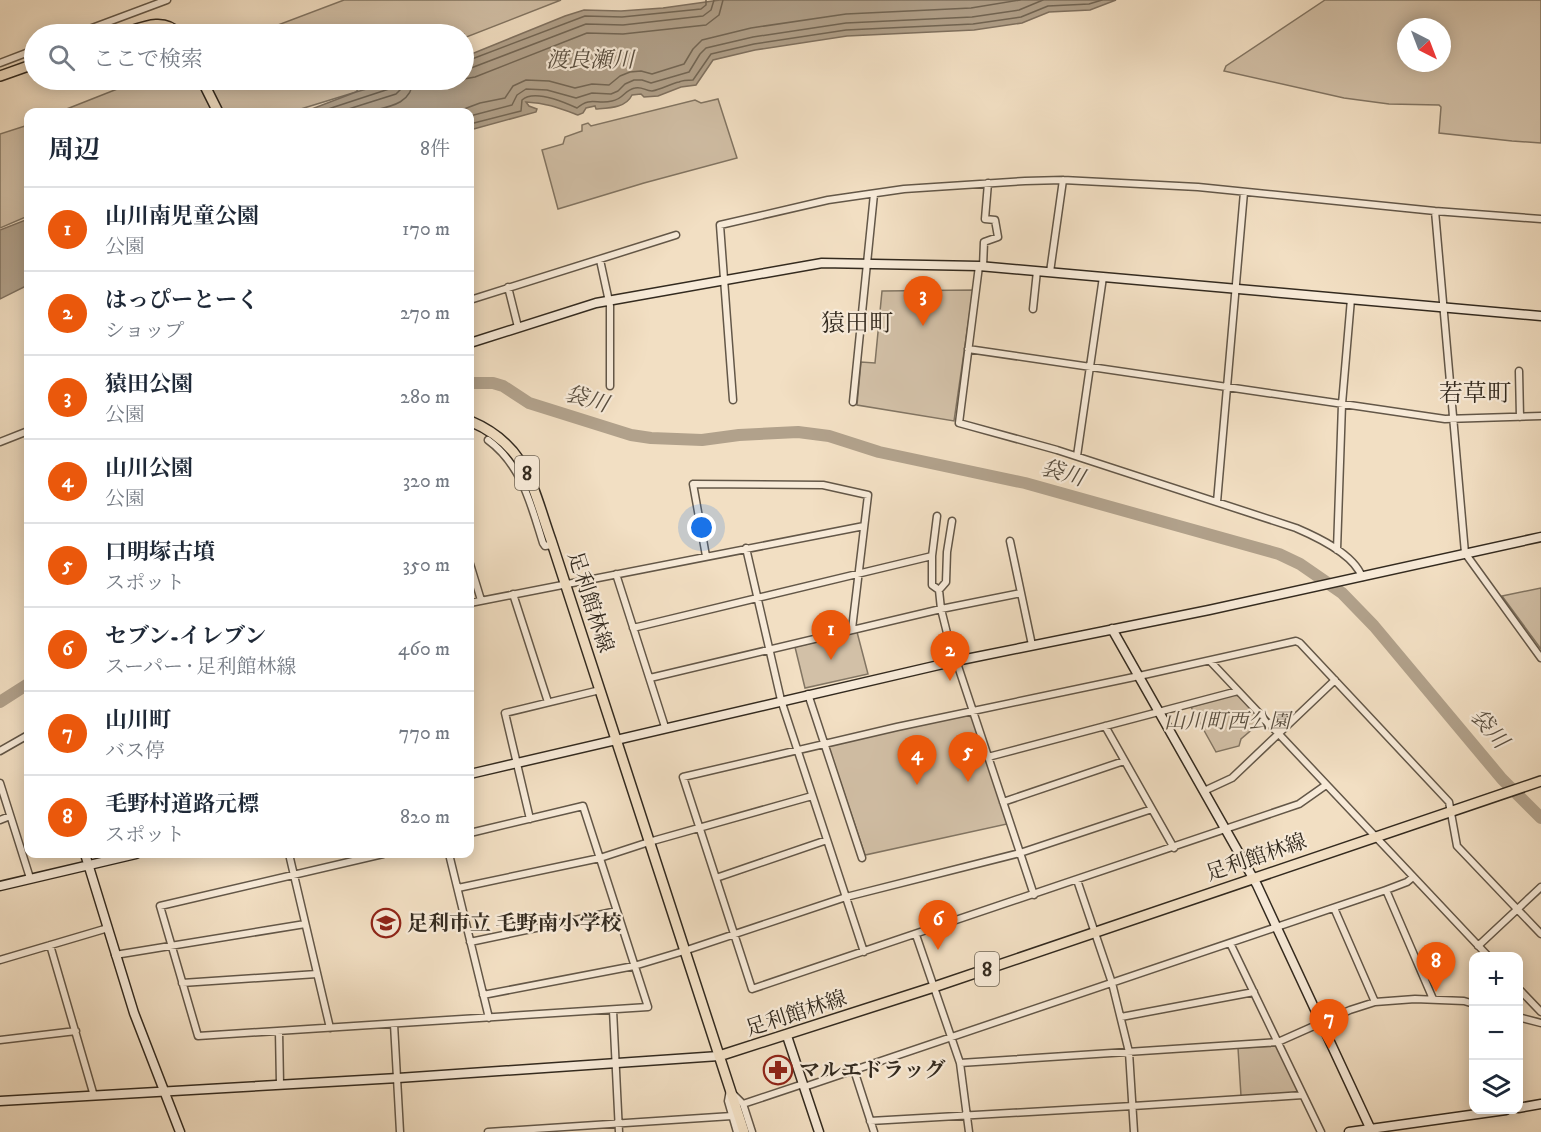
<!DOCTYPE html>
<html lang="ja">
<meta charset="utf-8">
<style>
:root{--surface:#fff;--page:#f6f6f7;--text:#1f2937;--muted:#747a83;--line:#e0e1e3;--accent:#ea580c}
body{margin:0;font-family:"IM FELL DW Pica","Noto Serif JP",serif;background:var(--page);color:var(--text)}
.controls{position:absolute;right:18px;bottom:18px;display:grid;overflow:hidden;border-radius:12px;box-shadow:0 3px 15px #0003}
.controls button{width:54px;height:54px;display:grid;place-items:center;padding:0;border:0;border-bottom:2px solid var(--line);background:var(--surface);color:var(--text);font:30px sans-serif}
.compass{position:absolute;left:1397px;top:18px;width:54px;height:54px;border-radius:50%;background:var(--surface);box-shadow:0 3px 15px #0003;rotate:138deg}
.you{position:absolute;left:702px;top:528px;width:21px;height:21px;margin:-15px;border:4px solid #fff;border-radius:50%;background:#1a73e8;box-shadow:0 0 0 9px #1a73e833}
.badge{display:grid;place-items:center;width:39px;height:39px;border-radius:50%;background:var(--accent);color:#fff;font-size:20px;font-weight:700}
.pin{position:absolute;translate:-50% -50px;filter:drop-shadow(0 2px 3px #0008)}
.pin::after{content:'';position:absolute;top:32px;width:21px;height:18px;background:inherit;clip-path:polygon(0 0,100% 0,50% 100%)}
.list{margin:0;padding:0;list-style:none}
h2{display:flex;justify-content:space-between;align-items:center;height:78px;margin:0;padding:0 24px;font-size:26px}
h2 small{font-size:20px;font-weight:400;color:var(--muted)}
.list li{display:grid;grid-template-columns:39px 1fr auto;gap:18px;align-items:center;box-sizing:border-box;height:84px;padding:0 24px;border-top:2px solid var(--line)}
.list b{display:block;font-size:22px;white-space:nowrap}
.list p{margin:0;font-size:20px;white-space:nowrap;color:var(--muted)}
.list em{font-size:20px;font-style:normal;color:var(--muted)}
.icon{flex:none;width:33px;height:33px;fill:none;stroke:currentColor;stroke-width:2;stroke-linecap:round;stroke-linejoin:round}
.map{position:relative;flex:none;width:1541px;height:1132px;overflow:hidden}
.search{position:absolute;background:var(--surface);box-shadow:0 3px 15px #0003;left:24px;top:24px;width:450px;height:66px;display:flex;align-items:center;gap:15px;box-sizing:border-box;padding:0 21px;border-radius:33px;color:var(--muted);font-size:22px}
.panel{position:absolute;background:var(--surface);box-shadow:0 3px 15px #0003;left:24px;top:108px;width:450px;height:750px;border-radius:12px}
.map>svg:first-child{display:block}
</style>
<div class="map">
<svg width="1541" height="1132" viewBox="0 0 1541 1132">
<rect width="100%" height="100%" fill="#f2dfc3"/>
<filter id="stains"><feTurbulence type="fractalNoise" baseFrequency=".00333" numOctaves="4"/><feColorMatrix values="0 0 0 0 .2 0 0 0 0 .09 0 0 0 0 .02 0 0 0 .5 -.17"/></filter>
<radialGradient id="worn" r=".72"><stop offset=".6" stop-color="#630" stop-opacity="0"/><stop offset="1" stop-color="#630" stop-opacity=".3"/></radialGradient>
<path fill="#d2c0a7" stroke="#827563" stroke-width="1.5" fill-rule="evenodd" d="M344,0H561L464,38V34H254Z
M1325,0H1541V143L1512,141L1439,133L1441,107L1439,105L1389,104L1344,98L1224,71L1226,66ZM1406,27H1442V63H1406Z
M140,80H366L356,92L291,112H59Z
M718,99L737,158L644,183L558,209L542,150L563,144L565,137L582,131V125L588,123L591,126L695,100L701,103Z
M28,125V216L0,228V134Z
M973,290L954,421L857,405L861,362L875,363L882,291Z
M1541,588V649L1502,596Z
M857,632L868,674L805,688L795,647Z
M1233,695L1239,696L1262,721L1241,739L1239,746L1216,752L1191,707Z
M967,715L973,718L1007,824L865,855L828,745Z
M1276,1046L1279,1048L1298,1088L1296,1093L1241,1096L1238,1048Z"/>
<path fill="#b1a18b" stroke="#7f7160" stroke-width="1.5" d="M720,0H1116L1090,10L1049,12L1022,23L974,30L847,36L755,50L713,60L696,85L681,87L658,96L644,97L641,94L632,95C626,108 609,108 596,109L595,106L586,108L583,113L578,115C559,108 547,103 526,102L529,106L537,109L536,112L470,130V112H304L356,92L398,80H464V57L565,16L584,10L621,11L663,8Z
M28,219V285L0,299V230Z"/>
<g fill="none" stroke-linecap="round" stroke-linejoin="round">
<path stroke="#726655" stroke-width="1.5" d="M464,62L585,16L622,17L701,9L706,5V0
M464,70L471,68L586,24L623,25L703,16L711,10L714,0
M464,79L475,77L587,33L623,34L706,25L719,15L723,0
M319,112L392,88L396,85L397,80
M339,112L396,94L402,88L404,80
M367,112C387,107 412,105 413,80
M456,112L480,103L505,98L513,86L526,80L549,81L575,88L592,84L609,85L620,76L630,72L641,71L652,74L684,64L693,49L702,40L751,28L846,14L971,8L1020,0
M470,116L512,105L517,95L526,89L547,90L576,98L592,93L611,94L618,91L625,84L634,80H642L651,83L689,72L700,54L706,48L753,37L846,23L972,17L1019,10L1043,0
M470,124L521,111L522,100C534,89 564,102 577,108C591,96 597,105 612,101C624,99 624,90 635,88C642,86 645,91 652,91C662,89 670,84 679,82C683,80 688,80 693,80L711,54L754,44L846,30L973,24L1021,17L1048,6L1089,4L1102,0"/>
<path stroke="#b1a18b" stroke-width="12" d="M470,383H493L503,386L529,403L631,435L651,438L702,440L739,435L798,432L829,436L879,452L1025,483L1279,554L1300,564L1342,593L1374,626L1502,779L1541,818
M0,702L28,684"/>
<g stroke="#635748" stroke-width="9">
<path id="street" d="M76,34L167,0
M0,63L34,50
M1435,211L1465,553L1541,658
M600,260L610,306V386
M979,266L959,423L1057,450L1296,528C1317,537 1354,554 1362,577
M983,267L984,242L998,237L995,220L985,219L988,183
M1050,272L1063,180
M508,287L518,327
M470,300L676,235
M1033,309L1037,271
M968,349L1445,419L1541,416
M1519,371L1520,417
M733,400L720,225L828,200L904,189L1025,181L1063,180L1198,187L1435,211L1541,219
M853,402L874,194
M488,440C522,465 531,505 543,543L545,546L553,545
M0,442L28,431
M1077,456L1103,277
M1217,502L1244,192
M937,516L932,556V585L939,590L941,609L947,633L1034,895
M1010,541L1032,645
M746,548L781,700L864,952
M1337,550L1342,404L1351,299
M706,556L693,484L823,485L868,495L852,629
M470,564L481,600
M616,574L665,727
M939,590L946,582L947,552L952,521
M513,594L548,702
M470,603L864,526
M633,628L932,556
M1210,661L1488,956
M650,678L941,609L1021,593
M808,694L862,858
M1105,726L1174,848
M0,751L28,735
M988,757L1238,691
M0,783L30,878
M1326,785L1299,804L752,989L683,777L897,727L1139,676L1296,641L1300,643L1449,802L1457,846L1541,934
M1204,791L1232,778L1335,680
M1003,802L1124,761
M530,819L505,713L600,690
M0,820L10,816
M289,854L330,1028
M383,854L160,906L198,1036L648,1007L583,806L470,833
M449,854L489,1018
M716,878L827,840
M1077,880L1112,983L1129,1052L1134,1132
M458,888L600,858L649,842L812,796
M1386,890L1433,999
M1334,908L1375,1002
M916,935L960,1063L969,1132
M470,942L617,911
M1230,943L1321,1132
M50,945L94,1096
M1478,946L1541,887
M115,955L305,924
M0,960L108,928
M182,983L317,974
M1518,988L1541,1012
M483,995L634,966L684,951L846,897L1020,853L1152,809
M613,1010L619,1132
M1121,1017L1254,992
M1518,1017L1541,1023
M394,1024L400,1132
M279,1031L280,1084
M0,1040L76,1031
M960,1063L1278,1042L1350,1010L1375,1002L1415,999L1464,1001L1474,1004
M854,1070L874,1132
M804,1087L1386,890L1407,882L1413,877
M730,1090L728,1101L737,1132
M734,1095L743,1104L752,1132
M743,1104L803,1084
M870,1121L1133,1106L1303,1095
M488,1132L732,1116"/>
</g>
<g stroke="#332a1f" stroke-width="11">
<path id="secondary" d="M470,343L596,303L822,263L979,266L1541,316
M1112,629L1257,885L1372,1132
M470,774L956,661L1209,610L1541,537
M85,854L134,1013L180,1132
M0,886L136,854
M787,1036L819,1132
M0,1101L398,1078L719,1056
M1518,1108L1541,1104
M1349,1132L1506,1110"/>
</g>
<g stroke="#332a1f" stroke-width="12">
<path id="primary" d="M122,34C141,28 163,16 179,34
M0,76L34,64
M202,80L218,112
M470,421C527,445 532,486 551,540L744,1132
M719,1056L934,987L1541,781"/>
</g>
<use href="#street" stroke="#f7ead8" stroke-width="6"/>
<use href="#secondary" stroke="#f7ead8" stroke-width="8"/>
<use href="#primary" stroke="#f2dfc3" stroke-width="9"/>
</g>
<defs>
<g id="school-ring" transform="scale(1.5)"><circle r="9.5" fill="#f7ead8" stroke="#8f2418" stroke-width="1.5"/><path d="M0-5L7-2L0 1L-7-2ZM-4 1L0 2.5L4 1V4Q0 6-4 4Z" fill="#8f2418"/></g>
<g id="pharmacy-ring" transform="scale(1.5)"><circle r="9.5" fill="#f7ead8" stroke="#8f2418" stroke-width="1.5"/><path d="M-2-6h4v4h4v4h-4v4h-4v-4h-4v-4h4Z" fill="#8f2418"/></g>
</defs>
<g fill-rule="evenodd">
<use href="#school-ring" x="386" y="923"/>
<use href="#pharmacy-ring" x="778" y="1070"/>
</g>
<g text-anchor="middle" stroke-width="4.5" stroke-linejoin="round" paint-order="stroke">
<g fill="#f7ead8" stroke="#6e6456" stroke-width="1.5">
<rect x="515" y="456" width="24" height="34" rx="4.5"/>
<rect x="975" y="952" width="24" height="34" rx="4.5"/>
</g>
<g font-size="20" font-weight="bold" fill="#332a1f">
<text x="527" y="480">8</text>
<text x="987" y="976">8</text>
</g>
<g font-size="21" fill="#332a1f" stroke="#f7ead8">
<text transform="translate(591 602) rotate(72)" y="7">足利館林線</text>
<text transform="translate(1256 857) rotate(-19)" y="7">足利館林線</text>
<text transform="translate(796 1013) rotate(-18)" y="7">足利館林線</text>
</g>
<g font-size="21" font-style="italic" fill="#5b5041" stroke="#f7ead8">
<text x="1227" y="728">山川町西公園</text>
</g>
<g font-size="21" font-weight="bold" fill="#332a1f" stroke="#f7ead8" text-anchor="start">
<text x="407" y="930">足利市立 毛野南小学校</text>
<text x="799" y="1077">マルエドラッグ</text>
</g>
<g font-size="22" font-style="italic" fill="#594e3f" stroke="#f7ead8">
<text x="590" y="67">渡良瀬川</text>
<text transform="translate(587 398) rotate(16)" y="8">袋川</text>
<text transform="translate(1063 472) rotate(16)" y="8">袋川</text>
<text transform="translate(1490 728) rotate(49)" y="8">袋川</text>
</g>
<g font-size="24" fill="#332a1f" stroke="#f7ead8">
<text x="857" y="331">猿田町</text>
<text x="1475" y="401">若草町</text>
</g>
</g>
<rect width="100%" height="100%" filter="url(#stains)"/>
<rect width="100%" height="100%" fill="url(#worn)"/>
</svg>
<div class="controls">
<button>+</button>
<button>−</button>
<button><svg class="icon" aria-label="layers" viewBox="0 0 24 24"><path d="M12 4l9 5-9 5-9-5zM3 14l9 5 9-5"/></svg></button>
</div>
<svg class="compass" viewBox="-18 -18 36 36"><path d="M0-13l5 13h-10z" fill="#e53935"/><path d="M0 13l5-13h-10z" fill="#747a83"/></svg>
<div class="you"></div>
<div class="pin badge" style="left:831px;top:660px">1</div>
<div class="pin badge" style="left:950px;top:681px">2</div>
<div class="pin badge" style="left:923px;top:326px">3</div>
<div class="pin badge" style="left:917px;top:785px">4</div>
<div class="pin badge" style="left:968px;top:782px">5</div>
<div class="pin badge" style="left:938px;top:950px">6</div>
<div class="pin badge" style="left:1329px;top:1049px">7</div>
<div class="pin badge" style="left:1436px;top:992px">8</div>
<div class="search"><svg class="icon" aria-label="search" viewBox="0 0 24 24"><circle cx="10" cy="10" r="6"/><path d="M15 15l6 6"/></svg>ここで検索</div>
<section class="panel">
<h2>周辺<small>8件</small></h2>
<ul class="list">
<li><span class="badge">1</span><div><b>山川南児童公園</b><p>公園</p></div><em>170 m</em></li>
<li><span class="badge">2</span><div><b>はっぴーとーく</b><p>ショップ</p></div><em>270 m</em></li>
<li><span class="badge">3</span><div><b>猿田公園</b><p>公園</p></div><em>280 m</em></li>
<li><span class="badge">4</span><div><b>山川公園</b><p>公園</p></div><em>320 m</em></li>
<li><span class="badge">5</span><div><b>口明塚古墳</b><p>スポット</p></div><em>350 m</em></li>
<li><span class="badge">6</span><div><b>セブン-イレブン</b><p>スーパー · 足利館林線</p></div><em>460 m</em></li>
<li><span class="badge">7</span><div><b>山川町</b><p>バス停</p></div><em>770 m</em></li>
<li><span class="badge">8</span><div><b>毛野村道路元標</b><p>スポット</p></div><em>820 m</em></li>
</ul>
</section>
</div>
